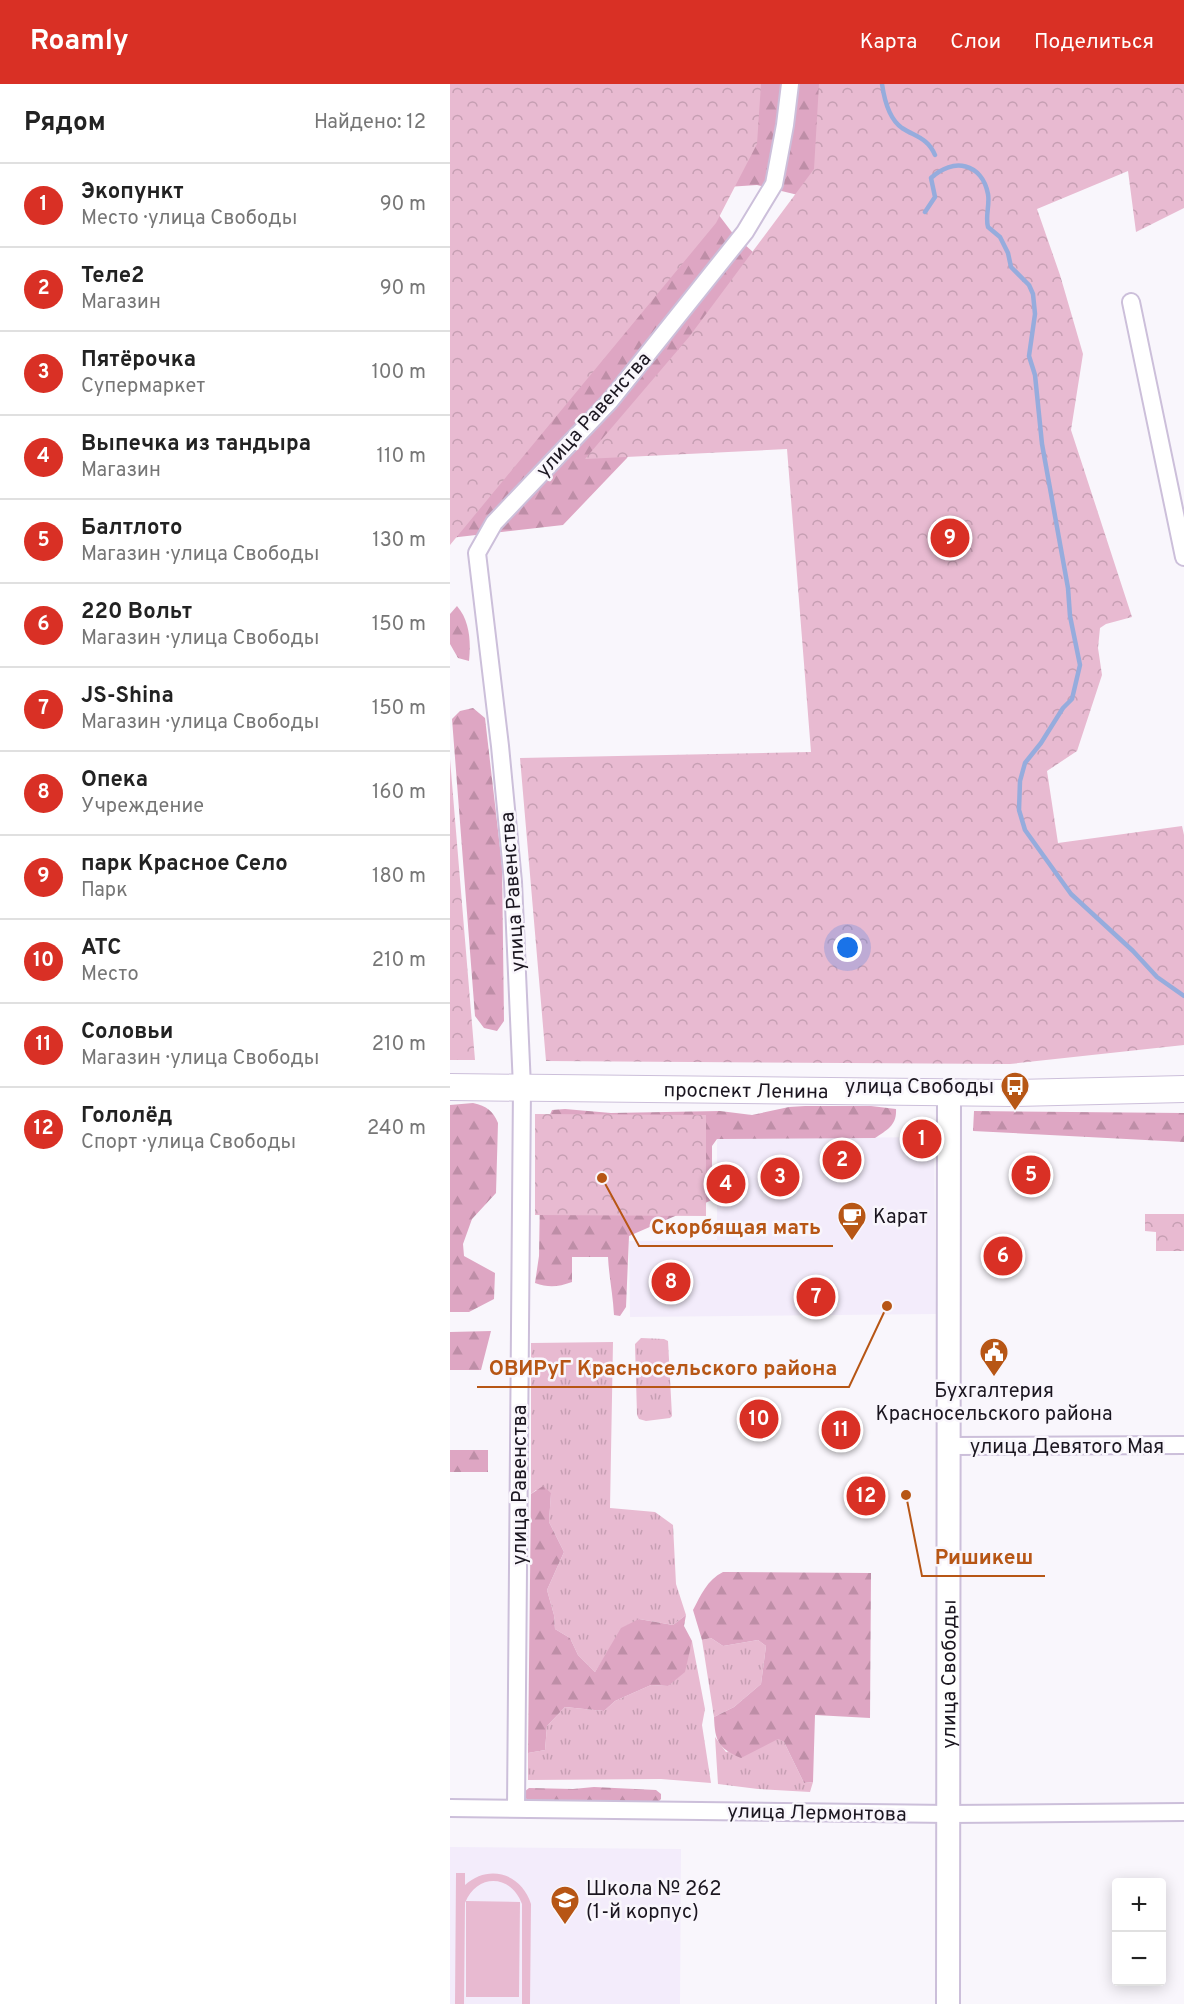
<!DOCTYPE html>
<html lang="ru">
<meta charset="utf-8">
<style>
:root{--surface:#fff;--page:#f2f2f2;--text:#222;--muted:#767676;--line:#e0e0e0;--accent:#d93025}
body{margin:0;font-family:Overpass,sans-serif;background:var(--page);color:var(--text)}
.controls{position:absolute;right:18px;bottom:18px;display:grid;overflow:hidden;border-radius:6px;box-shadow:0 3px 15px #0003}
.controls button{width:54px;height:54px;display:grid;place-items:center;padding:0;border:0;border-bottom:2px solid var(--line);background:var(--surface);color:var(--text);font:30px sans-serif}
.you{position:absolute;left:398px;top:864px;width:21px;height:21px;margin:-15px;border:4px solid #fff;border-radius:50%;background:#1a73e8;box-shadow:0 0 0 9px #1a73e833}
.badge{display:grid;place-items:center;width:39px;height:39px;border-radius:50%;background:var(--accent);color:#fff;font-size:20px;font-weight:700}
.pin{position:absolute;translate:-50% -50%;border:3px solid #fff;box-shadow:0 2px 6px #0006}
.list{margin:0;padding:0;list-style:none}
h2{display:flex;justify-content:space-between;align-items:center;height:78px;margin:0;padding:0 24px;font-size:26px}
h2 small{font-size:20px;font-weight:400;color:var(--muted)}
.list li{display:grid;grid-template-columns:39px 1fr auto;gap:18px;align-items:center;box-sizing:border-box;height:84px;padding:0 24px;border-top:2px solid var(--line)}
.list b{display:block;font-size:22px;white-space:nowrap}
.list p{margin:0;font-size:20px;white-space:nowrap;color:var(--muted)}
.list em{font-size:20px;font-style:normal;color:var(--muted)}
.map{position:relative;flex:none;width:734px;height:1920px;overflow:hidden}
header{display:flex;align-items:center;gap:36px;box-sizing:border-box;height:84px;padding:0 30px;background:var(--accent);color:#fff}
header strong{font-size:28px}
nav{display:flex;gap:33px;margin-inline-start:auto;font-size:21px}
main{display:flex}
aside{flex:1;background:var(--surface)}
.map>svg:first-child{display:block}
</style>
<header>
<strong>Roamly</strong>
<nav><a>Карта</a><a>Слои</a><a>Поделиться</a></nav>
</header>
<main>
<aside>
<h2>Рядом<small>Найдено: 12</small></h2>
<ul class="list">
<li><span class="badge">1</span><div><b>Экопункт</b><p>Место · улица Свободы</p></div><em>90 m</em></li>
<li><span class="badge">2</span><div><b>Теле2</b><p>Магазин</p></div><em>90 m</em></li>
<li><span class="badge">3</span><div><b>Пятёрочка</b><p>Супермаркет</p></div><em>100 m</em></li>
<li><span class="badge">4</span><div><b>Выпечка из тандыра</b><p>Магазин</p></div><em>110 m</em></li>
<li><span class="badge">5</span><div><b>Балтлото</b><p>Магазин · улица Свободы</p></div><em>130 m</em></li>
<li><span class="badge">6</span><div><b>220 Вольт</b><p>Магазин · улица Свободы</p></div><em>150 m</em></li>
<li><span class="badge">7</span><div><b>JS-Shina</b><p>Магазин · улица Свободы</p></div><em>150 m</em></li>
<li><span class="badge">8</span><div><b>Опека</b><p>Учреждение</p></div><em>160 m</em></li>
<li><span class="badge">9</span><div><b>парк Красное Село</b><p>Парк</p></div><em>180 m</em></li>
<li><span class="badge">10</span><div><b>АТС</b><p>Место</p></div><em>210 m</em></li>
<li><span class="badge">11</span><div><b>Соловьи</b><p>Магазин · улица Свободы</p></div><em>210 m</em></li>
<li><span class="badge">12</span><div><b>Гололёд</b><p>Спорт · улица Свободы</p></div><em>240 m</em></li>
</ul>
</aside>
<div class="map">
<svg width="734" height="1920" viewBox="0 0 734 1920">
<defs>
<pattern id="grass-tufts" width="24" height="20" patternUnits="userSpaceOnUse" patternTransform="scale(1.5)"><rect width="24" height="20" fill="#e8bad1"/><path d="M3 7l-1-3M5 7V3M7 7l1-3M15 17l-1-3M17 17v-4M19 17l1-3" fill="none" stroke="#c69fb3"/></pattern>
<pattern id="forest-firs" width="22" height="20" patternUnits="userSpaceOnUse" patternTransform="scale(1.5)"><rect width="22" height="20" fill="#dea6c3"/><path d="M5 1l3.5 6h-7zM16 11l3.5 6h-7z" fill="#be8ea7"/></pattern>
<pattern id="park-crowns" width="20" height="18" patternUnits="userSpaceOnUse" patternTransform="scale(1.5)"><rect width="20" height="18" fill="#e8bad1"/><path d="M2 6a3 3 0 1 1 6 0M12 15a3 3 0 1 1 6 0" fill="none" stroke="#c69fb3"/></pattern>
</defs>
<rect width="100%" height="100%" fill="#f9f6fc"/>
<path fill="#f3ecfb" d="M484,1053L486,1230L180,1233L179,1157L267,1156V1055Z
M0,1763L231,1765L230,1920H0Z"/>
<path fill="url(#grass-tufts)" d="M191,1254L214,1255L218,1257L222,1332L220,1334L196,1337L189,1335L187,1331L185,1260Z
M163,1258L160,1424L205,1428L223,1441L226,1500L236,1531L223,1541L189,1535L157,1569L145,1588L128,1571L120,1554L105,1545L104,1531L97,1506L114,1468L99,1438L101,1409L86,1406L81,1410V1259Z
M261,1554L273,1562L308,1556L316,1562L311,1600L284,1623L264,1633L252,1556Z
M242,1557L255,1625L252,1641L261,1699L211,1695L78,1696V1669L95,1666L97,1642L115,1623L154,1627L165,1617L201,1601L218,1602Z
M265,1653L276,1668L327,1654L334,1658L354,1699L363,1698L360,1708L308,1705L268,1700Z"/>
<path fill="url(#forest-firs)" d="M0,0H441L385,120L307,101L262,104L259,118L284,151L313,177L199,339L177,374L113,441L0,454Z
M7,522C20,537 21,558 19,577L8,574L0,560V530Z
M23,624L35,634L52,781L54,937L47,947L34,944L25,932L2,635L10,627Z
M23,1019C37,1022 43,1027 48,1039L46,1109L22,1135L13,1160L14,1172L45,1189L44,1215L19,1228H0V1021Z
M355,1022H421L446,1025C447,1041 437,1046 425,1054L267,1055L262,1062V1116L179,1152L176,1223L170,1232L164,1231C163,1211 159,1193 158,1173H122V1198C108,1203 99,1204 85,1199L89,1172L91,1051L102,1026L115,1025L161,1029L270,1027L302,1031L339,1023Z
M524,1027L734,1029V1058L523,1047Z
M41,1247L31,1286H0V1248Z
M0,1366H38V1388H0Z
M93,1402L101,1409L99,1438L114,1468L97,1506L104,1531L105,1545L120,1554L128,1571L145,1588L171,1544L189,1535L223,1541L236,1531L234,1542L242,1557L235,1588L218,1602L201,1601L165,1617L154,1627L115,1623L97,1642L95,1666L78,1669L81,1410Z
M273,1488L421,1489L420,1634L365,1631L363,1698L354,1699L334,1658L328,1655L291,1674C268,1664 265,1657 264,1633L284,1623L311,1600L316,1562L308,1556L273,1562L261,1554L252,1556L243,1526C251,1511 257,1496 273,1488Z
M144,1703L206,1706L211,1710V1715L206,1720L77,1717L74,1708L79,1704L123,1705Z"/>
<path fill="url(#park-crowns)" d="M0,0H311L307,60L266,139L0,461Z
M369,0H734V124L686,148L678,87L587,125L610,191L633,270L621,346L682,533L656,540L650,544L648,564L652,591L627,667L597,687L608,759L732,742L734,751V961L560,980L96,977L70,674L361,668L337,365L135,375L239,253L364,85Z
M0,675L25,976H0Z
M85,1030L256,1031V1132L85,1131Z
M695,1130H734V1167H706V1148L695,1147Z"/>
<path fill="#e8bad1" d="M6,1789H15V1801C39,1779 72,1790 81,1820L80,1920H72V1820C61,1790 27,1789 15,1819L14,1920H5Z
M16,1817L70,1818L69,1913H16Z"/>
<g fill="none" stroke-linecap="round" stroke-linejoin="round">
<path stroke="#96acdd" stroke-width="4.5" d="M432,0C434,14 439,35 452,44C466,53 478,54 485,71
M475,128L485,113L481,94C503,73 532,79 538,110C540,121 535,132 538,143L550,153L558,169L561,183L579,201L583,210L585,230L579,272L585,291L592,360L618,504L620,532L630,581L622,615L613,624L591,659L575,679L570,697L569,726L575,746L621,810L683,867L707,893L734,912"/>
<g stroke="#ccbfda" stroke-width="20">
<path id="street" d="M681,218L734,473
M499,1362L734,1361
M0,1724L499,1730L734,1728
M66,1724L72,1003L63,798L50,662L27,469L44,439L160,317L295,148L324,100L335,41L340,0"/>
</g>
<g stroke="#ccbfda" stroke-width="26">
<g id="secondary">
<path id="s1" d="M498,1920L499,1008"/>
</g>
</g>
<g stroke="#ccbfda" stroke-width="28">
<g id="primary">
<path id="s2" d="M0,1003L563,1009L734,1005"/>
</g>
</g>
<use href="#street" stroke="#fff" stroke-width="16"/>
<use href="#secondary" stroke="#fff" stroke-width="22"/>
<use href="#primary" stroke="#fff" stroke-width="26"/>
</g>
<defs>
<g id="bus-pin" transform="scale(1.5)"><path d="M0 17L-7.5 6A9.5 9.5 0 1 1 7.5 6Z" fill="#b75615" stroke="#f9f6fc"/><path d="M-5-6H5V4H4V6H2V4H-2V6H-4V4H-5ZM-3.5-4V0h7V-4ZM-3.5 1.2v1.5H-2V1.2ZM2 1.2v1.5H3.5V1.2Z" fill="#fff"/></g>
<g id="cafe-pin" transform="scale(1.5)"><path d="M0 17L-7.5 6A9.5 9.5 0 1 1 7.5 6Z" fill="#b75615" stroke="#f9f6fc"/><path d="M-5.5-4.5H6V0H3Q3 3.5 0 3.5H-2.5Q-5.5 3.5-5.5 0ZM3-3.2v2h1.7v-2ZM-6 4.5H4V6H-6Z" fill="#fff"/></g>
<g id="civic-pin" transform="scale(1.5)"><path d="M0 17L-7.5 6A9.5 9.5 0 1 1 7.5 6Z" fill="#b75615" stroke="#f9f6fc"/><path d="M-.6-6.5H3V-4.5H.6V-3L4-1V1h2V6H-6V1h2V-1L-.6-3ZM-1.2 2.5V6h2.4V2.5Z" fill="#fff"/></g>
<g id="school-pin" transform="scale(1.5)"><path d="M0 17L-7.5 6A9.5 9.5 0 1 1 7.5 6Z" fill="#b75615" stroke="#f9f6fc"/><path d="M0-5L7-2L0 1L-7-2ZM-4 1L0 2.5L4 1V4Q0 6-4 4Z" fill="#fff"/></g>
</defs>
<g fill-rule="evenodd">
<use href="#bus-pin" x="565" y="1002"/>
<use href="#cafe-pin" x="402" y="1132"/>
<use href="#civic-pin" x="544" y="1268"/>
<use href="#school-pin" x="115" y="1816"/>
</g>
<g text-anchor="middle" stroke-width="5" stroke-linejoin="round" paint-order="stroke">
<g font-size="20" fill="#1b1620" stroke="#f9f6fc">
<text transform="translate(143 330) rotate(-48)" y="7">улица Равенства</text>
<text transform="translate(62 808) rotate(-94)" y="7">улица Равенства</text>
<text dy="7" stroke="none"><textPath href="#s2" startOffset="296">проспект Ленина</textPath></text>
<text x="617" y="1369">улица Девятого Мая</text>
<text transform="translate(69 1401) rotate(-90)" y="7">улица Равенства</text>
<text dy="7" stroke="none"><textPath href="#s1" startOffset="330">улица Свободы</textPath></text>
<text transform="translate(367 1728) rotate(1)" y="7">улица Лермонтова</text>
</g>
<g font-size="20" fill="#1b1620" stroke="#f9f6fc" text-anchor="start">
<text x="544" y="1009" text-anchor="end">улица Свободы</text>
<text x="423" y="1139">Карат</text>
<text x="544" y="1313" text-anchor="middle">Бухгалтерия<tspan x="544" dy="23">Красносельского района</tspan></text>
<text x="136" y="1811">Школа № 262<tspan x="136" dy="23">(1-й корпус)</tspan></text>
</g>
</g>
<path fill="none" stroke="#b75615" stroke-width="2" d="M152 1094L189 1162H383M437 1222L399 1303H27M456 1411L472 1492H595"/>
<g fill="#b75615" stroke="#f9f6fc" stroke-width="2">
<circle cx="152" cy="1094" r="6"/>
<circle cx="437" cy="1222" r="6"/>
<circle cx="456" cy="1411" r="6"/>
</g>
<g font-size="21" text-anchor="middle" font-weight="bold" fill="#b75615" stroke="#f9f6fc" stroke-width="5" stroke-linejoin="round" paint-order="stroke">
<text x="286" y="1150">Скорбящая мать</text>
<text x="213" y="1291">ОВИРуГ Красносельского района</text>
<text x="534" y="1480">Ришикеш</text>
</g>
</svg>
<div class="controls">
<button>+</button>
<button>−</button>
</div>
<div class="you"></div>
<div class="pin badge" style="left:472px;top:1055px">1</div>
<div class="pin badge" style="left:392px;top:1076px">2</div>
<div class="pin badge" style="left:330px;top:1093px">3</div>
<div class="pin badge" style="left:276px;top:1100px">4</div>
<div class="pin badge" style="left:581px;top:1091px">5</div>
<div class="pin badge" style="left:553px;top:1172px">6</div>
<div class="pin badge" style="left:366px;top:1213px">7</div>
<div class="pin badge" style="left:221px;top:1198px">8</div>
<div class="pin badge" style="left:500px;top:454px">9</div>
<div class="pin badge" style="left:309px;top:1335px">10</div>
<div class="pin badge" style="left:391px;top:1346px">11</div>
<div class="pin badge" style="left:416px;top:1412px">12</div>
</div>
</main>
